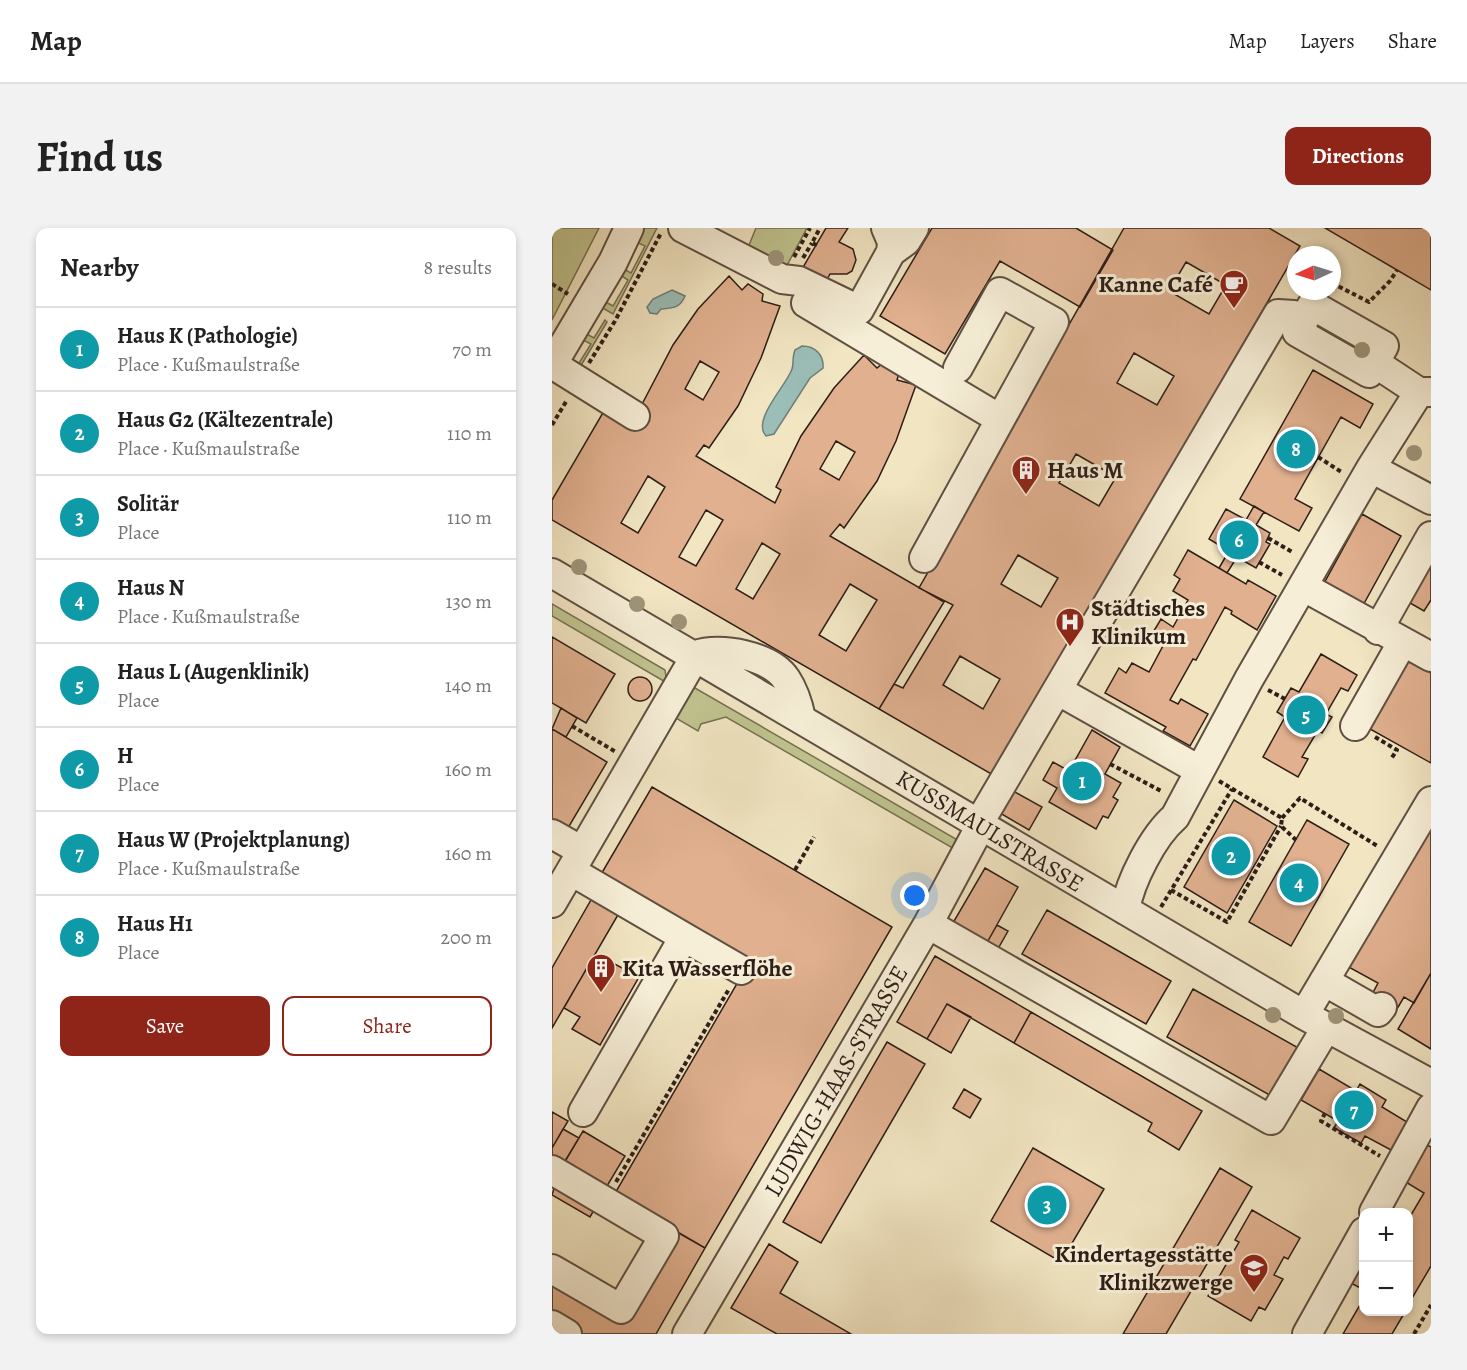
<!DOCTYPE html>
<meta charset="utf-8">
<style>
:root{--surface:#fff;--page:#f2f2f2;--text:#222;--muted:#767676;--line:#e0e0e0;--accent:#8f2418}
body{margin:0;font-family:Alegreya,serif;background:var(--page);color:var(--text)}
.controls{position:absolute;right:18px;bottom:18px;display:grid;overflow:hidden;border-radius:12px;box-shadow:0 3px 9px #0003}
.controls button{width:54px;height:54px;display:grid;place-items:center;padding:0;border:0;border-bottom:2px solid var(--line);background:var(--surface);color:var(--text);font:30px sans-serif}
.compass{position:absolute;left:735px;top:18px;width:54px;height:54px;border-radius:50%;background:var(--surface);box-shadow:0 3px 9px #0003;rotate:266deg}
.you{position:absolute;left:363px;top:668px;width:21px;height:21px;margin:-15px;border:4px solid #fff;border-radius:50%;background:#1a73e8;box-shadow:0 0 0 9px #1a73e833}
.badge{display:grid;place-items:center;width:39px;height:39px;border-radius:50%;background:var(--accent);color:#fff;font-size:20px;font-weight:700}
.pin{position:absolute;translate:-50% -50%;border:3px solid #fff;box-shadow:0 2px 6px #0006}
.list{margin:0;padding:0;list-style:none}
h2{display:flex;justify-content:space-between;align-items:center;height:78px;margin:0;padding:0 24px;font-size:26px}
h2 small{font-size:20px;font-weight:400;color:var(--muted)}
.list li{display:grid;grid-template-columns:39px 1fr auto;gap:18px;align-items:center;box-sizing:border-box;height:84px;padding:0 24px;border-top:2px solid var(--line)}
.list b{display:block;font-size:22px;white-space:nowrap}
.list p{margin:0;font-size:20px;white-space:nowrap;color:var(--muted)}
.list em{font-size:20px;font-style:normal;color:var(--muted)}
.actions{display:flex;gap:12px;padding:18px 24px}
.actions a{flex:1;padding:14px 0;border:2px solid var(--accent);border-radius:12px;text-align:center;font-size:21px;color:var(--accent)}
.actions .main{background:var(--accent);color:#fff}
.map{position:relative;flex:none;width:879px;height:1106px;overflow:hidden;border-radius:12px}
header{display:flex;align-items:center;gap:36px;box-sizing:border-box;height:84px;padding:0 30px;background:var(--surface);border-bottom:2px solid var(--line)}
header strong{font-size:28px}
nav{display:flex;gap:33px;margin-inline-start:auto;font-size:21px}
.intro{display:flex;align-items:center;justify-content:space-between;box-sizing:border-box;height:144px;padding:0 36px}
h1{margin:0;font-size:42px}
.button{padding:15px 27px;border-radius:12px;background:var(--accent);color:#fff;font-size:21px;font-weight:700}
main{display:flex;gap:36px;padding:0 36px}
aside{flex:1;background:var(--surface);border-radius:12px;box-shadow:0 3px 9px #0003}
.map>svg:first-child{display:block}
</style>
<header>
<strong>Map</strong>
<nav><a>Map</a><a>Layers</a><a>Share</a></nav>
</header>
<div class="intro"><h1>Find us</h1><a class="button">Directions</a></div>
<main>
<aside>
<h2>Nearby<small>8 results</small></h2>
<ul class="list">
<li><span class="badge" style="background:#0f9aa8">1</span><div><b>Haus K (Pathologie)</b><p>Place · Kußmaulstraße</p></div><em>70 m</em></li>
<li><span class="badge" style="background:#0f9aa8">2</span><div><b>Haus G2 (Kältezentrale)</b><p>Place · Kußmaulstraße</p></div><em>110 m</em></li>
<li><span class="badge" style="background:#0f9aa8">3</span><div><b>Solitär</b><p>Place</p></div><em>110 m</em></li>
<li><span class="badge" style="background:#0f9aa8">4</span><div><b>Haus N</b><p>Place · Kußmaulstraße</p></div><em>130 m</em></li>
<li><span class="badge" style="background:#0f9aa8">5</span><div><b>Haus L (Augenklinik)</b><p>Place</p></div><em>140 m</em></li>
<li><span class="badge" style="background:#0f9aa8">6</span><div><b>H</b><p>Place</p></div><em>160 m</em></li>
<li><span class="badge" style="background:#0f9aa8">7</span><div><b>Haus W (Projektplanung)</b><p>Place · Kußmaulstraße</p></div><em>160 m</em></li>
<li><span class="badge" style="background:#0f9aa8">8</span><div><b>Haus H1</b><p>Place</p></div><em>200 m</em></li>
</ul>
<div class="actions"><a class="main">Save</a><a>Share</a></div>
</aside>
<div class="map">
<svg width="879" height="1106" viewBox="0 0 879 1106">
<rect width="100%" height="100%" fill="#f1e5c2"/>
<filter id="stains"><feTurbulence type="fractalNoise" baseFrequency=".00333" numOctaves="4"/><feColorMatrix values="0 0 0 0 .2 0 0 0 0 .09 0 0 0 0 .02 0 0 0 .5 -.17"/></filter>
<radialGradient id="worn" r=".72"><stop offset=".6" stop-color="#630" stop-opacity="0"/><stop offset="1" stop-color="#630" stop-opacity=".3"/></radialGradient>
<path fill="#c0c38f" stroke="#777054" stroke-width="1.5" d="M0,0H47L0,92Z
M89,0H105L61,86L47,78L50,72L61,78L76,52L65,45L68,39L79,45L93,18L82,13Z
M204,0H255L233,41L195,22Z
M53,92L55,94L25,144L22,143L39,116L27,110L31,104L42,110Z
M0,376L113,442L115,455L0,388Z
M136,456L409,614L404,622L174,489L149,496L146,503L117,486Z"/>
<path fill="#9bbeb8" stroke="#6f7e78" stroke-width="1.5" d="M120,62L133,68C128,80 122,80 109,81L105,86L98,85L95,79L101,71Z
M250,118C263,118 272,127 271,140L258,150L222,206L214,208C199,192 235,157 240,141C242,135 240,129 243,122Z"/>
<path fill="#e0b08f" stroke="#2e1e18" stroke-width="1.5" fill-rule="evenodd" d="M274,0H296L287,14L301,21L304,32L300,43L295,46H278L273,55L250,41Z
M380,0H524L561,22L528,79L448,33L393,126L328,88Z
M572,0H717L748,18L441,547L327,481L342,456L351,460L401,377L367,360ZM634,34L674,57L657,86L617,63ZM582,125L622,148L605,177L565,155ZM524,226L564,249L547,278L507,255ZM466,327L506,350L489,379L449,356ZM408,428L448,451L431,481L391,457Z
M773,0H879V62L845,42Z
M177,48L190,62L196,56L211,66L210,73L228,78L209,130L186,178L157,220L152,217L144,228L223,275L229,262L224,259L249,208L282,160L312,127L325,140L331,135L347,145L345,152L364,157L344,213L325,253L292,300L288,296L278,308L392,374L327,481L0,292V272L56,176L88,180L121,117L146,81ZM148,133L167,144L151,172L133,161ZM284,213L303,224L287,252L268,241ZM96,248L113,259L86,305L69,295ZM154,282L171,292L144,338L127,329ZM210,315L228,326L201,371L184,361ZM298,356L325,372L294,423L267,407Z
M761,142L821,176L808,200L789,189L743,271L760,280L747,303L688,271Z
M702,278L712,284L704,297L718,305L714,314L718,316L704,340L685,329L675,345L667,340L677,323L657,311L674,281L694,292Z
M810,286L849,308L809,381L770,359Z
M636,322L694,356L696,352L724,368L705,402L679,386L680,383L673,379L644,432L641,431L618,472L626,476L629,471L656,486L638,518L611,503L614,499L553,465L567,440L574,445L580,435L597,444L613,414L600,406L609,391L621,399L636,372L621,363L628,351L622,347Z
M879,322V372L872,383L851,371Z
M0,409L63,446L34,495L0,475Z
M769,426L805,447L796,463L789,460L774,486L780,489L770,505L766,502L750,529L756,531L746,549L711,529L733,489L725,484L739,460L747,464Z
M856,432L879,445V535L818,501Z
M76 461a12 12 0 1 1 24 0a12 12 0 1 1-24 0Z
M9,480L25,490L14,509L0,501Z
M0,501L55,534L16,600L0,591Z
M540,502L568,519L553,546L569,555L561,569L566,572L556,590L551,588L544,601L497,574L505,560L491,552L501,534L517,543Z
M100,559L340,699L153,1020L62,967L197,735L48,648Z
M461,563L490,579L477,602L448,585Z
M682,572L725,598L675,685L632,659Z
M755,592L797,616L739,718L697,694Z
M879,593V745L862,775L852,769L842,786L817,772L826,755L793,737Z
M433,640L466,659L432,720L398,700Z
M43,665L70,680L0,800V740Z
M495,682L619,753L594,796L470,726Z
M445,697L456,703L443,726L432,720Z
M383,728L479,784L462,815L395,776L375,811L345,794Z
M40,731L56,739L59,734L87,749L48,817L20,801L28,789L12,780Z
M879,745V821L846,801Z
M641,761L750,822L723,870L615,809Z
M395,776L419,789L399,825L375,811Z
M479,784L650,883L627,922L596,903L600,895L462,815Z
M335,814L373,836L269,1015L231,994Z
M767,841L804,863L808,856L834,872L830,879L855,894L839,922L813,908L809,915L782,900L786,893L749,872Z
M412,861L429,871L418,890L401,880Z
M0,884L16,893L0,920Z
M11,901L27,910L11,937L0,930V920Z
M31,903L73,928L49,968L7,943Z
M873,916L879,919V1038L856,1077V992L872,965L852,953Z
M481,920L552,961L509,1034L439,993Z
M668,940L700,959L614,1106H571Z
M4,954L45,977L38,989L0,967Z
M700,982L748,1010L736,1031L732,1029L722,1047L731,1051L713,1082L707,1079L699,1093L656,1068L687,1014L683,1012Z
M125,1004L153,1020L104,1106H27L0,1090V1051L73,1094Z
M217,1016L246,1034L228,1065L299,1106H225L179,1080Z
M812,1029V1062L797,1054Z
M812,1070V1084H853L840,1106H791Z"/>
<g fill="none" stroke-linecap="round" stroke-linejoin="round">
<g stroke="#5f5042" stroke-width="32">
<path id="minor" d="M131,0L230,51L247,53L307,82L339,24L340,14L334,0
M339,24L354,13L362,0
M254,75L448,191
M760,77L832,118L817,145L745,104Z
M823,135L867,164
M0,136L83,188
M0,137L61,34L77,0
M819,240L879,272
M372,330L502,94L448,64L406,140
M0,345L752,787L879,856
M752,359L879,429
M826,402L879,308
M505,462L647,542
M803,498L850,415
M427,595L726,86L742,87L752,92
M0,606L30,623
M19,643L132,709L31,884
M0,675L144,427C168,418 219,428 234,451C242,463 246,476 249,490
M573,682C578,653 601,608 623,589L697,451L819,240L867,164H879
M376,696L719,892L774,800
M132,709L189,742
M772,753L826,784L830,779
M752,787L879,573
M0,942L112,1008L69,1081L0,1041
M822,984L879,880
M0,1097L15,1106
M135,1106L376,696L429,597
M755,1106L812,1004"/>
</g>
<path stroke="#2e1e18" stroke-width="4" stroke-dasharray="4.5 3" stroke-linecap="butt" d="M265,17L260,15L268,0
M242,29L258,0
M251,30L260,15
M780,55L817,74L838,53L845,42
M0,56L16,66
M37,135L63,93L109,5
M0,197L15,172
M766,229L791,245
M716,310L742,325
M707,334L730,347
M716,462L733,471
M20,498L64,524
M823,509L845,522L839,531
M558,536L611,564
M667,553L730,590L729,598L744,612
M730,590L748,570L827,619
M243,642L262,609
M619,662L675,694L729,598
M609,679L680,561
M773,885L769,893L828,928
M64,954L177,761
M862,1106L879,1077"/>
<use href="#minor" stroke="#f6eed7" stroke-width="28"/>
<path stroke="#2e1e18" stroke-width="1.5" d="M877,1106L879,1102"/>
</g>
<g fill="#9e9378">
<circle cx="224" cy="30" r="8"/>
<circle cx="810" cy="122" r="8"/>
<circle cx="862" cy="225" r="8"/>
<circle cx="27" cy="339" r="8"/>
<circle cx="85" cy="376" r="8"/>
<circle cx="127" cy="394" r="8"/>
<circle cx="721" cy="787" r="8"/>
<circle cx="784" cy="788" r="8"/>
</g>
<defs>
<g id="cafe-pin" transform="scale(1.5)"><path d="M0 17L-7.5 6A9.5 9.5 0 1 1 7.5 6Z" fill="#8f2418" stroke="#f6eed7"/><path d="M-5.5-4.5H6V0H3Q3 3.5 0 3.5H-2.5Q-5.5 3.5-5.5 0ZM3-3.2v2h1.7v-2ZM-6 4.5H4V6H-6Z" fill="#fff"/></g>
<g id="building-pin" transform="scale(1.5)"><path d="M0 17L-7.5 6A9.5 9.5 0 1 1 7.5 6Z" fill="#8f2418" stroke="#f6eed7"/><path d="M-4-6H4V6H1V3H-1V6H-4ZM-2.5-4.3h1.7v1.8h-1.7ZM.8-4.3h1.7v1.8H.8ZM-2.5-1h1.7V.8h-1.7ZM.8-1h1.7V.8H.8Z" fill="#fff"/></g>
<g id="hospital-pin" transform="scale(1.5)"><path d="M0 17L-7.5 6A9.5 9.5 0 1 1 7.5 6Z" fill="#8f2418" stroke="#f6eed7"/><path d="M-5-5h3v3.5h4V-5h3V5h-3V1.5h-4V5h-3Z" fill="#fff"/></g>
<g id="school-pin" transform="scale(1.5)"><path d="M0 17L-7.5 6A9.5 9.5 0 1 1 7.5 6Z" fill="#8f2418" stroke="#f6eed7"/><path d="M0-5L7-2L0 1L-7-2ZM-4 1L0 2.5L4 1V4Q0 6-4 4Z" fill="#fff"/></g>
</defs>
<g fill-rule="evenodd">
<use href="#cafe-pin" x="682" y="56"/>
<use href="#building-pin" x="474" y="242"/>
<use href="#hospital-pin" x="518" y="394"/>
<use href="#building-pin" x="49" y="740"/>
<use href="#school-pin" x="702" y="1040"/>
</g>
<g text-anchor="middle" stroke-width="6" stroke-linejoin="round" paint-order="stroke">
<g font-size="24" font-weight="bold" fill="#2e1e18" stroke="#f6eed7" text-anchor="start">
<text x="661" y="64" text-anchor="end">Kanne Café</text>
<text x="495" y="250">Haus M</text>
<text x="539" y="388">Städtisches<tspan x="539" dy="28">Klinikum</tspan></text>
<text x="70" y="748">Kita Wasserflöhe</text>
<text x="681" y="1034" text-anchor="end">Kindertagesstätte<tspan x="681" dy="28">Klinikzwerge</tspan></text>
</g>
<g font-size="24" fill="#2e1e18" stroke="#f6eed7">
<text transform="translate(438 603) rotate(31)" y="8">KUSSMAULSTRASSE</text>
<text transform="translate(284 853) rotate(-60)" y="8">LUDWIG-HAAS-STRASSE</text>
</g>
</g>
<rect width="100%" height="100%" filter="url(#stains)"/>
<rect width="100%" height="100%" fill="url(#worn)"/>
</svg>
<div class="controls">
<button>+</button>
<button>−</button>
</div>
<svg class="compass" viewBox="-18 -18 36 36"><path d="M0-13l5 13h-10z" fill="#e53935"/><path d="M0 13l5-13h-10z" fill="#767676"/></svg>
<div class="you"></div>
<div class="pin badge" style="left:530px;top:553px;background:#0f9aa8">1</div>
<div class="pin badge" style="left:679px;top:628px;background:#0f9aa8">2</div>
<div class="pin badge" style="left:495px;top:977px;background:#0f9aa8">3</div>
<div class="pin badge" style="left:747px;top:655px;background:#0f9aa8">4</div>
<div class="pin badge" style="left:754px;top:487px;background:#0f9aa8">5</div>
<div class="pin badge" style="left:687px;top:312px;background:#0f9aa8">6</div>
<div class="pin badge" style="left:802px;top:882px;background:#0f9aa8">7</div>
<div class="pin badge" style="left:744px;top:221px;background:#0f9aa8">8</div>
</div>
</main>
